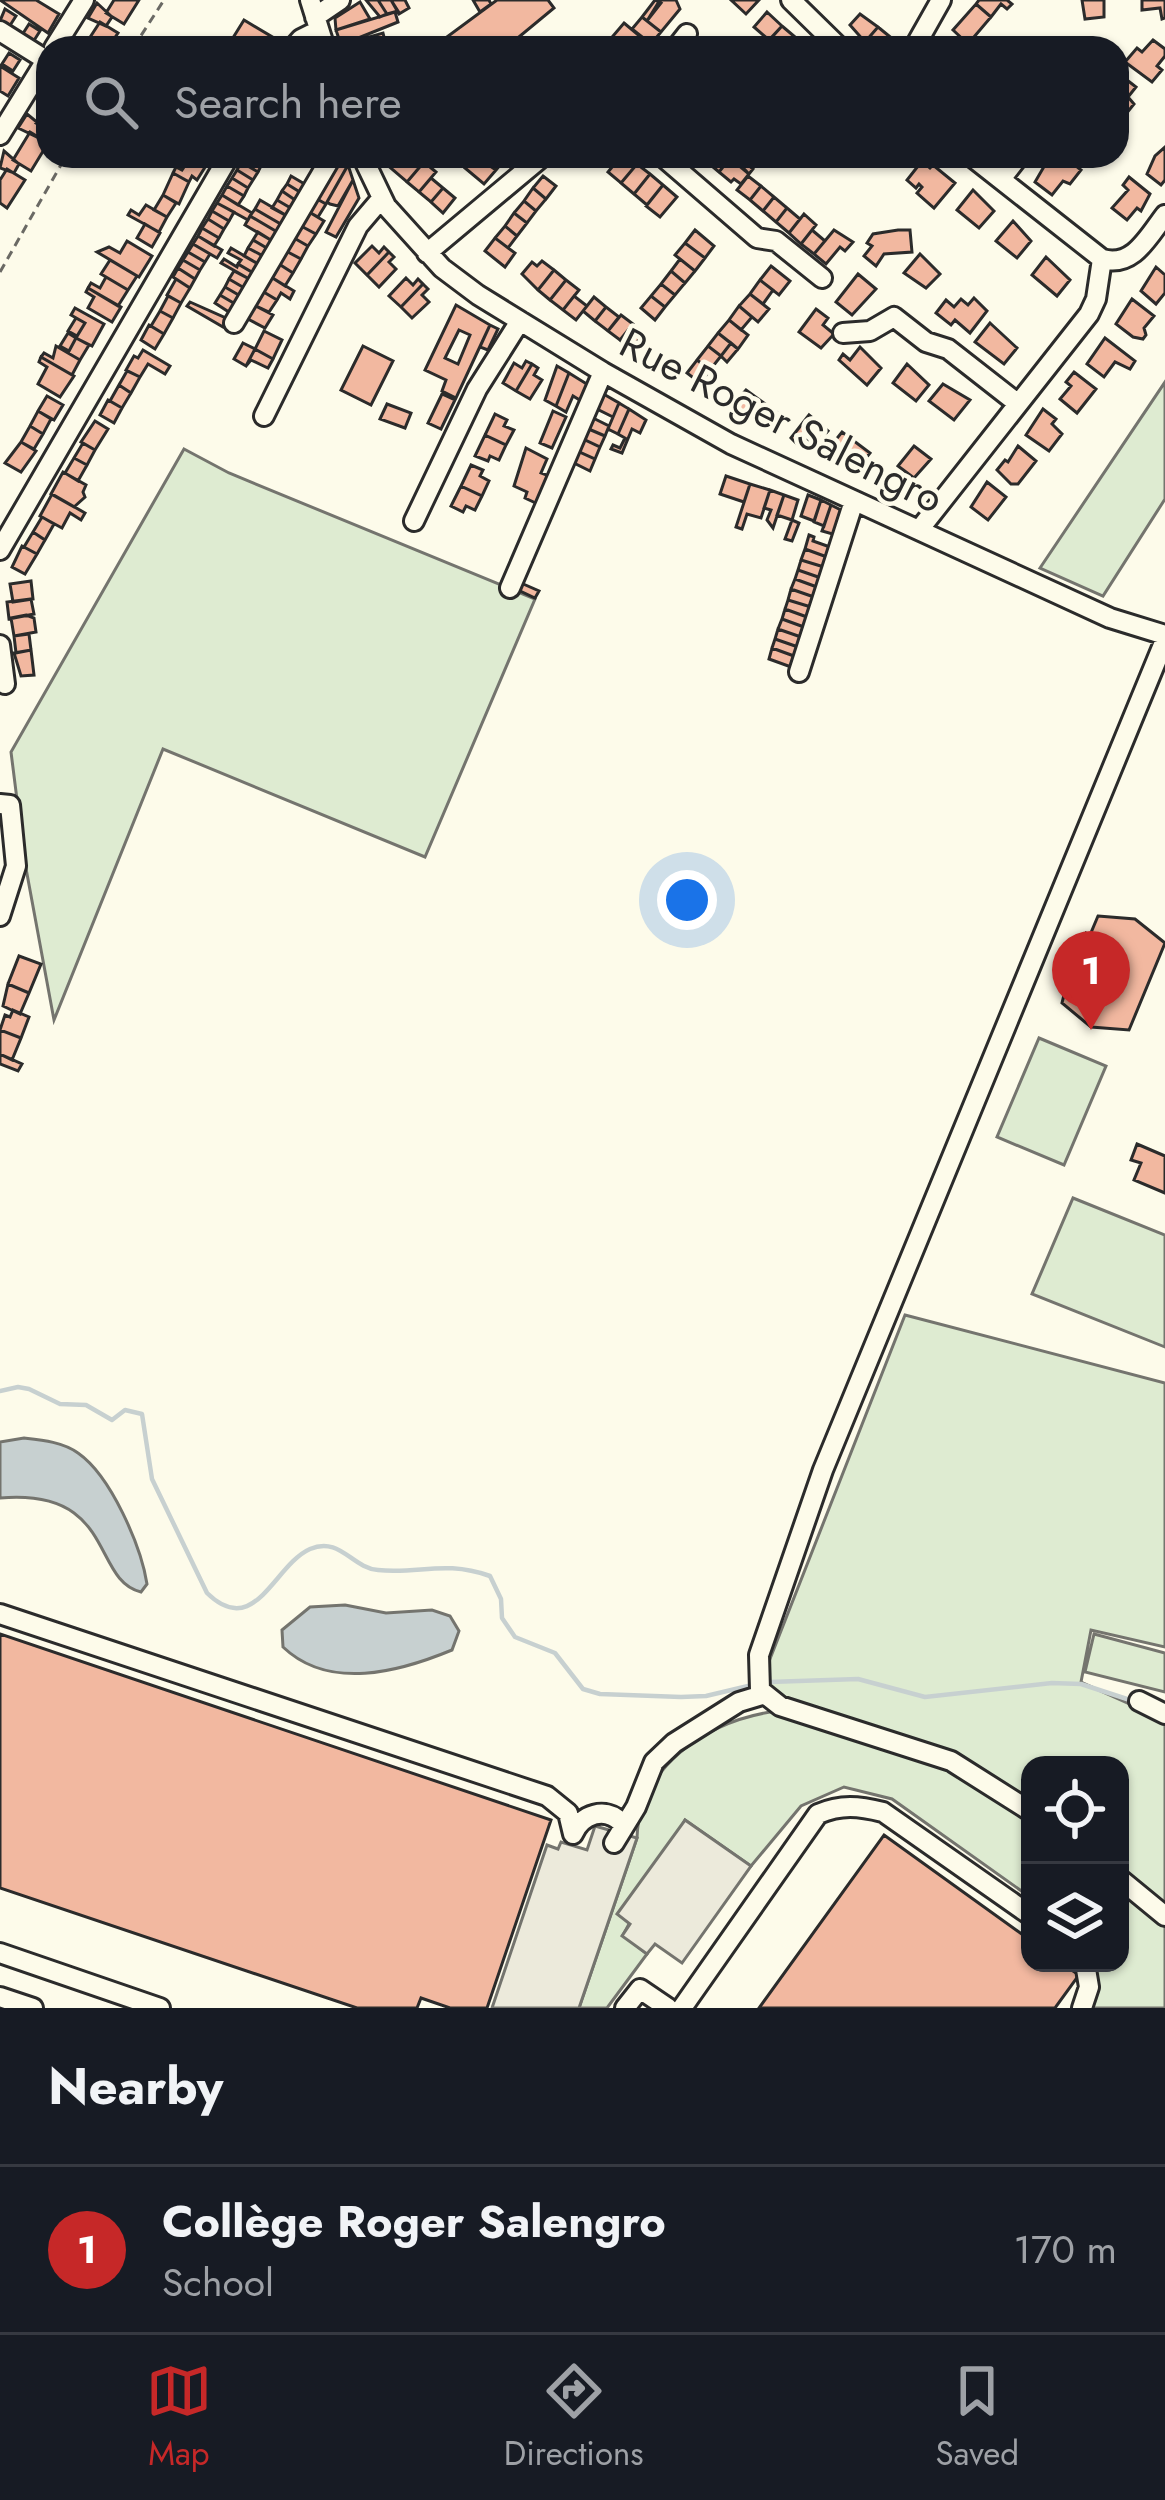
<!DOCTYPE html>
<meta charset="utf-8">
<style>
:root{--surface:#171b24;--page:#242831;--text:#f1f3f6;--muted:#9ea1a6;--line:#363941;--accent:#c62828}
body{margin:0;font-family:Jost,sans-serif;background:var(--page);color:var(--text)}
.controls{position:absolute;right:36px;bottom:36px;display:grid;overflow:hidden;border-radius:24px;box-shadow:0 3px 9px #0004}
.controls button{width:108px;height:108px;display:grid;place-items:center;padding:0;border:0;border-bottom:3px solid var(--line);background:var(--surface);color:var(--text);font:60px sans-serif}
.you{position:absolute;left:687px;top:900px;width:42px;height:42px;margin:-30px;border:9px solid #fff;border-radius:50%;background:#1a73e8;box-shadow:0 0 0 18px #1a73e833}
.badge{display:grid;place-items:center;width:78px;height:78px;border-radius:50%;background:var(--accent);color:#fff;font-size:39px;font-weight:700}
.pin{position:absolute;translate:-50% -99px;filter:drop-shadow(0 3px 6px #0008)}
.pin::after{content:'';position:absolute;top:63px;width:42px;height:36px;background:inherit;clip-path:polygon(0 0,100% 0,50% 100%)}
.list{margin:0;padding:0;list-style:none}
h2{display:flex;justify-content:space-between;align-items:center;height:156px;margin:0;padding:0 48px;font-size:51px}
h2 small{font-size:39px;font-weight:400;color:var(--muted)}
.list li{display:grid;grid-template-columns:78px 1fr auto;gap:36px;align-items:center;box-sizing:border-box;height:168px;padding:0 48px;border-top:3px solid var(--line)}
.list b{display:block;font-size:45px;white-space:nowrap}
.list p{margin:0;font-size:39px;white-space:nowrap;color:var(--muted)}
.list em{font-size:39px;font-style:normal;color:var(--muted)}
.icon{flex:none;width:66px;height:66px;fill:none;stroke:currentColor;stroke-width:2;stroke-linecap:round;stroke-linejoin:round}
.map{position:relative;flex:none;width:1165px;height:2008px;overflow:hidden}
.search{position:absolute;background:var(--surface);box-shadow:0 3px 9px #0004;left:36px;right:36px;top:36px;height:132px;display:flex;align-items:center;gap:30px;box-sizing:border-box;padding:0 42px;border-radius:36px;color:var(--muted);font-size:45px}
.sheet{height:324px;background:var(--surface)}
nav{display:flex;justify-content:space-around;align-items:center;box-sizing:border-box;height:168px;border-top:3px solid var(--line);background:var(--surface);font-size:33px;color:var(--muted)}
nav a{display:grid;justify-items:center;gap:6px}
nav .on{color:var(--accent)}
.map>svg:first-child{display:block}
</style>
<div class="map">
<svg width="1165" height="2008" viewBox="0 0 1165 2008">
<rect width="100%" height="100%" fill="#fdfbea"/>
<path fill="#deebd1" stroke="#74746e" stroke-width="3" d="M1165,382V499L1103,596L1040,568Z
M184,449L229,473L535,599L425,857L163,749L54,1020L25,863L11,752Z
M1039,1038L1106,1066L1064,1165L997,1137Z
M1073,1198L1165,1235V1347L1032,1294Z
M905,1315L1165,1383V1647L1091,1630L1081,1682L1165,1720V2008H1092L1097,1963H1120V1765H1030V1897L892,1799L844,1787L801,1806L751,1866L685,1820L623,1935L647,1954L607,2008H579L637,1838C639,1767 705,1723 770,1712L768,1664Z
M1094,1634L1165,1653V1692L1085,1672Z"/>
<path fill="#eceadb" stroke="#74746e" stroke-width="3" d="M685,1820L751,1866L682,1963L655,1944L647,1954L622,1936L630,1924L617,1914Z
M595,1826L637,1838L579,2008H492L547,1845L558,1849L561,1842L587,1850Z"/>
<path fill="#c7d0d0" stroke="#74746e" stroke-width="3" d="M24,1438C42,1440 63,1442 78,1453C111,1476 141,1546 147,1584L141,1592C91,1580 116,1488 0,1498V1442Z
M345,1605L386,1613L432,1610L450,1616L459,1631L452,1650C399,1672 329,1691 283,1647L282,1630L310,1607Z"/>
<g fill="none" stroke-linecap="round" stroke-linejoin="round">
<path stroke="#c7d0d0" stroke-width="4.5" d="M0,1391L18,1387L29,1389L60,1404L86,1405L112,1420L125,1410L142,1414L152,1479L207,1593C255,1640 274,1565 310,1549C340,1536 352,1568 378,1570C421,1574 444,1560 490,1576L501,1599L502,1618L515,1637L555,1653L583,1689L600,1694L681,1697L706,1696L748,1686
M769,1682L858,1679L925,1697L1052,1683L1081,1684L1133,1701"/>
</g>
<path fill="#f2b8a0" stroke="#2b2b2b" stroke-width="3" fill-rule="evenodd" d="M0,0H36L59,14L48,33Z
M114,0H139L124,24L106,13Z
M366,0H378L387,14L380,17Z
M378,0H391L398,11L387,14Z
M391,0H405L409,8L399,14Z
M473,0H489L491,4L480,12Z
M497,0H548L554,8L508,46L504,40L493,48H432Z
M655,0L661,3L647,21L642,17Z
M676,0L680,9L661,32L647,21L660,0Z
M731,0H759L746,14Z
M979,0H1007L1012,4L1007,9L1001,4L991,17L976,4Z
M1082,0H1104V17L1085,19Z
M1165,0V18L1162,19L1160,8L1142,10V0Z
M360,2L370,19L336,30L335,18Z
M97,3L112,17L106,26L88,18Z
M976,4L991,17L968,44L953,30Z
M5,9L16,16L9,27L0,21Z
M395,12L398,22L341,45L336,30Z
M767,12L782,26L769,40L754,27Z
M860,14L878,27L865,42L850,25Z
M642,17L661,32L651,44L632,29Z
M244,20L274,38L270,48H242L231,41Z
M100,22L118,33L108,48H83Z
M624,23L642,38L634,48H628L613,36Z
M29,24L40,31L33,42L22,35Z
M782,26L808,48H767L764,46Z
M878,27L900,45V48H873L865,42Z
M383,33L385,41L364,48H342L341,45Z
M1153,40L1165,49V56L1157,66L1162,70L1152,82L1125,62L1137,48L1142,52Z
M9,53L20,60L13,71L2,64Z
M0,66L19,78L8,96L0,91Z
M1118,73L1136,87L1128,97L1134,104L1126,114L1117,110Z
M48,105V131L36,123Z
M27,114L43,127L37,137L18,128Z
M30,132L48,143L31,171L13,160Z
M1165,147V180L1161,185L1147,174L1155,156Z
M4,151L19,164L14,173L0,168Z
M193,156L207,164L197,180L192,176L189,182L173,173L176,167L182,170L186,164L177,156Z
M245,156L262,164L258,172L241,162Z
M342,156L348,165L326,204L317,199Z
M398,156L412,163L418,157L424,162L407,182L386,164Z
M475,156L496,170L484,184L465,168Z
M478,156H506L507,157L496,170Z
M621,156L637,164L621,183L608,172Z
M710,156H727L730,158L719,172L706,161Z
M732,156H738L753,169L749,174Z
M1055,156H1064L1081,170L1070,184L1063,181L1052,195L1035,182L1049,158Z
M730,158L749,174L741,184L734,179L731,182L719,172Z
M922,161L930,168L933,165L955,183L934,208L917,193L922,187L919,184L916,188L907,180Z
M241,162L258,172L253,180L237,170Z
M424,162L436,172L419,192L407,182Z
M637,164L650,174L634,194L621,183Z
M348,165L353,180L338,206L330,204L327,202Z
M7,169L25,180L7,208L0,203V180Z
M237,170L253,180L248,188L232,178Z
M173,173L189,182L179,204L163,195Z
M650,174L663,185L647,205L634,194Z
M291,176L308,186L303,194L287,184Z
M543,176L556,186L546,199L533,188Z
M748,176L761,186L750,200L737,190Z
M1129,177L1150,194L1141,211L1137,208L1127,220L1112,208L1128,190L1123,185Z
M232,178L248,188L244,196L227,186Z
M431,178L443,188L431,202L419,192Z
M353,180L359,198L336,237L326,232Z
M287,184L303,194L298,202L282,191Z
M663,185L677,197L660,217L646,206Z
M227,186L244,196L238,205L222,195Z
M761,186L774,197L763,211L750,200Z
M443,188L455,198L443,213L431,202Z
M533,188L546,199L536,211L524,201Z
M973,190L994,211L979,228L957,210Z
M282,191L298,202L294,210L277,200Z
M163,195L176,203L167,217L154,210Z
M222,195L252,213L248,220L217,203Z
M774,197L787,208L776,222L763,211Z
M317,199L326,204L318,217L309,212Z
M260,200L289,217L284,226L255,209Z
M277,200L294,210L289,217L272,208Z
M524,201L536,211L527,223L514,213Z
M217,203L234,212L229,221L212,211Z
M146,205L167,217L159,232L128,215L131,210L139,215Z
M787,208L800,219L789,233L776,222Z
M255,209L284,226L279,233L250,216Z
M212,211L229,221L224,229L208,219Z
M309,212L324,221L316,234L301,226Z
M514,213L527,223L517,236L505,226Z
M804,214L816,225L801,244L789,233Z
M250,216L279,233L274,242L245,225Z
M208,219L224,229L219,238L202,228Z
M1013,221L1031,241L1017,258L996,241Z
M145,224L160,233L152,247L137,238Z
M301,226L316,234L308,246L294,238Z
M505,226L517,236L508,248L495,238Z
M202,228L219,238L214,246L198,236Z
M695,230L714,246L705,258L685,243Z
M812,230L825,241L814,254L801,244Z
M834,230L853,242L845,251L840,247L826,264L814,254Z
M898,230H910L912,252L884,254L876,266L864,256L872,246L867,243L873,234Z
M258,232L274,242L270,250L253,240Z
M198,236L222,250L217,258L193,244Z
M294,238L308,246L301,259L286,251Z
M495,238L515,253L505,267L485,251Z
M253,240L270,250L265,257L248,248Z
M127,241L152,256L139,277L97,252L109,247L120,253Z
M685,243L705,258L695,271L675,255Z
M193,244L210,254L205,262L188,252Z
M372,246L379,253L384,247L389,252L367,275L355,263Z
M231,248L260,265L255,274L238,264L241,260L228,253Z
M248,248L265,257L260,265L244,256Z
M286,251L301,259L293,273L279,264Z
M188,252L205,262L200,270L183,260Z
M389,252L394,257L389,262L396,269L379,287L367,275Z
M920,254L940,274L926,288L904,273Z
M1046,257L1070,280L1057,296L1032,275Z
M224,259L237,267L238,264L255,274L251,280L221,263Z
M680,259L695,271L685,283L671,271Z
M110,260L137,276L128,290L101,274Z
M183,260L200,270L195,279L178,268Z
M542,261L554,270L538,290L522,274L532,262L537,266Z
M279,264L293,273L285,286L271,277Z
M771,266L790,281L779,295L760,280Z
M1156,267L1165,275V293L1156,304L1141,291Z
M178,268L195,279L190,288L173,277Z
M554,270L566,280L550,300L538,290Z
M234,271L251,280L246,289L229,279Z
M671,271L685,283L675,295L661,284Z
M858,274L876,289L852,315L836,302Z
M106,277L128,290L118,306L88,288L91,283L100,288Z
M271,277L294,291L290,299L281,293L277,300L262,291Z
M406,278L413,285L418,279L423,284L401,307L389,296Z
M176,279L190,288L181,303L167,295Z
M229,279L246,289L242,297L225,287Z
M566,280L579,290L563,310L550,300Z
M760,280L773,290L763,304L750,294Z
M423,284L428,289L422,295L429,302L412,318L401,307Z
M661,284L675,295L665,307L651,296Z
M225,287L242,297L237,305L220,295Z
M88,288L121,307L112,322L88,308L94,297L86,292Z
M262,291L277,300L269,312L254,305Z
M750,294L769,309L758,322L739,306Z
M220,295L237,305L232,314L215,303Z
M168,296L181,303L173,318L160,311Z
M574,296L587,306L576,320L563,310Z
M651,296L665,307L655,320L641,308Z
M594,297L606,307L595,321L583,311Z
M974,298L987,311L970,333L955,320L951,325L936,313L946,300L954,307L961,299L968,305Z
M1132,299L1154,316L1144,328L1146,335L1143,339L1133,337L1116,324Z
M190,302L228,319L223,327L187,306Z
M254,305L273,315L265,328L246,318Z
M456,305L490,325L456,398L442,391L446,380L425,370ZM459,330L470,335L458,364L445,358Z
M739,306L752,317L741,330L729,320Z
M606,307L619,317L608,331L595,321Z
M75,308L104,324L92,346L76,338L85,323L71,315Z
M816,309L828,318L823,325L834,334L821,348L799,332Z
M160,311L173,318L164,334L151,326Z
M621,315L633,324L620,340L608,331Z
M76,318L85,323L77,336L68,331Z
M729,320L748,335L738,349L718,333Z
M990,323L1017,348L1004,364L975,342Z
M149,325L164,334L155,349L141,340Z
M490,325L498,329L488,350L480,347Z
M631,327L642,336L631,350L620,340Z
M264,331L282,340L273,359L255,349Z
M68,333L76,338L69,351L60,346Z
M718,333L731,343L721,356L708,346Z
M76,338L89,345L80,360L68,353Z
M1105,338L1135,361L1130,369L1115,362L1104,377L1087,364Z
M243,343L255,349L246,366L234,359Z
M731,343L738,349L727,362L721,356Z
M56,346L80,360L72,375L41,357L44,353L53,358Z
M363,346L393,361L371,405L341,390Z
M708,346L721,356L710,370L697,360Z
M860,347L881,368L867,385L839,360L843,354L850,360Z
M255,349L273,359L268,368L251,360L246,366Z
M143,350L170,366L165,374L148,364L140,377L126,370L134,356L138,358Z
M41,357L74,376L60,397L38,384L47,367L39,362Z
M697,360L710,370L700,383L687,373Z
M526,361L532,364L516,391L503,383L514,363L522,368Z
M532,364L538,368L534,375L542,380L530,399L516,391Z
M907,364L929,385L916,401L893,383Z
M557,366L569,373L556,406L545,400Z
M127,371L140,377L131,393L119,385Z
M1074,372L1096,389L1077,413L1060,399L1071,386L1066,382Z
M569,373L590,386L583,402L573,396L566,412L556,406Z
M943,384L970,400L954,420L929,401Z
M119,385L131,393L122,408L110,401Z
M746,390L779,414L765,429L732,406Z
M600,392L619,403L613,417L593,407Z
M442,394L455,400L441,429L428,423Z
M47,396L63,405L54,420L38,411Z
M108,400L122,408L114,423L100,415Z
M619,403L629,409L618,434L608,429Z
M387,404L411,413L405,428L380,419Z
M629,409L646,420L640,433L632,429L622,453L611,449L613,445L620,448L625,438L618,434Z
M1043,409L1056,419L1052,424L1062,434L1049,451L1026,435Z
M38,411L51,419L43,434L30,426Z
M553,411L566,417L552,448L540,443Z
M495,414L507,420L504,426L514,430L506,445L485,435Z
M809,415L828,431L816,445L804,436L797,444L791,438Z
M589,416L609,426L605,436L584,427Z
M95,421L108,429L95,450L81,442Z
M30,426L43,434L34,449L21,442Z
M584,427L605,436L600,447L579,437Z
M842,432L870,453L857,469L845,458L840,464L826,452Z
M485,435L506,445L499,460L490,456L488,461L475,456Z
M579,437L600,447L595,459L573,449Z
M21,442L36,451L21,472L5,463Z
M83,443L95,450L87,465L74,458Z
M914,446L931,459L914,478L898,466Z
M1018,446L1036,461L1018,484H1011L997,470L1005,460L1008,462Z
M526,448L547,459L541,473L552,477L540,505L525,498L527,492L514,486Z
M573,449L595,459L590,471L568,460Z
M74,458L87,465L78,481L65,473Z
M471,465L483,470L480,476L489,481L482,496L461,486Z
M63,472L86,485L83,492L85,497L74,507L51,494Z
M726,476L750,484L744,502L720,494Z
M987,482L1006,497L988,520L971,507Z
M750,484L770,490L761,518L747,514L742,529L736,527Z
M461,486L482,496L475,510L466,506L463,512L451,506Z
M770,490L784,495L773,528L767,520L771,510L764,508Z
M52,494L85,513L81,520L70,513L62,528L40,516Z
M784,495L798,500L792,520L777,515Z
M808,495L821,500L814,521L801,516Z
M821,500L831,505L824,526L814,522Z
M831,505L845,512L836,535L822,531Z
M42,517L54,524L45,540L33,532Z
M792,520L799,523L792,541L785,539Z
M33,532L45,540L37,554L24,547Z
M809,535L814,537L813,541L830,547L827,557L805,549Z
M22,546L37,554L25,574L12,567Z
M805,549L827,557L824,567L801,560Z
M801,560L824,567L821,578L798,570Z
M798,570L821,578L817,587L795,579Z
M795,579L817,587L814,597L791,589Z
M31,581L33,599L13,602L10,584Z
M521,583L539,591L535,598L518,590Z
M791,589L814,597L811,607L788,600Z
M31,599L34,614L9,619L7,602Z
M788,600L811,607L807,617L785,609Z
M785,609L807,617L804,627L782,619Z
M26,615L34,618L36,632L14,636L11,618Z
M782,619L804,627L801,637L778,629Z
M778,629L801,637L798,647L775,639Z
M29,634L31,650L16,653L14,636Z
M775,639L798,647L794,656L772,648Z
M772,648L794,656L791,667L769,659Z
M31,650L34,675L21,676L14,653Z
M1098,916L1135,919L1165,943L1129,1030L1091,1027L1062,1003L1070,971L1074,973L1086,945L1082,943L1086,933L1090,935Z
M19,956L41,964L29,993L8,984Z
M8,984L29,993L20,1014L3,1006Z
M13,1010L29,1017L21,1038L0,1030L5,1015L10,1017Z
M0,1030L21,1038L12,1060L0,1054Z
M0,1054L22,1064L18,1071L0,1064Z
M1137,1144L1165,1156V1193L1134,1180L1141,1163L1131,1160Z
M0,1634L551,1820L487,2008H450L421,1998L417,2008H357L0,1888Z
M884,1835L1030,1940V1963H1061L1079,1975L1055,2008H759Z"/>
<g fill="none" stroke-linecap="round" stroke-linejoin="round">
<g stroke="#2b2b2b" stroke-width="24">
<path id="minor" d="M310,0L325,48
M791,0L840,48
M315,17L340,0
M0,31L46,60
M54,48L84,0
M293,48L301,39L319,30
M676,48L687,34
M914,48L941,0
M0,135L48,57
M362,156L386,206L442,268L478,295L603,372L731,444L1110,618L1165,635
M662,156L757,238L776,241L822,278
M971,156L1102,259
M1001,179L1019,156
M427,253L543,156
M234,323L332,156
M843,333L870,331L894,317L926,342L948,349L1017,403
M264,416L358,226L381,199
M414,521L477,389L520,321
M919,530L1089,314L1096,299L1102,259C1133,268 1148,237 1165,215
M0,550L229,156
M510,588L603,372
M0,645L5,684
M799,672L854,501
M0,804L10,805L16,866L0,916
M0,1614L547,1796L568,1813L573,1834
M1139,1701L1165,1714
M1030,1811L951,1761L780,1706L760,1690L759,1655L823,1470L1165,640
M573,1834C582,1814 605,1806 622,1823
M614,1843L636,1807L654,1762L674,1743L739,1702L762,1695
M1120,1879L1165,1916
M0,1953L160,2008
M0,1997L33,2008
M625,2008L640,1989L668,2008
M682,2008L818,1814C841,1804 859,1806 883,1812L1030,1915
M1082,2008L1089,1987L1085,1963"/>
</g>
<path stroke="#6a6964" stroke-width="3" stroke-dasharray="9 6" stroke-linecap="butt" d="M133,48L164,0
M0,272L66,156"/>
<use href="#minor" stroke="#fdfbea" stroke-width="18"/>
</g>
<g text-anchor="middle" stroke-width="9" stroke-linejoin="round" paint-order="stroke">
<g font-size="42" fill="#2b2b2b" stroke="#fdfbea">
<text transform="translate(782 420) rotate(27)" y="15">Rue Roger Salengro</text>
</g>
</g>
</svg>
<div class="controls">
<button><svg class="icon" aria-label="locate" viewBox="0 0 24 24"><circle cx="12" cy="12" r="6"/><path d="M12 2v4M12 18v4M2 12h4M18 12h4"/></svg></button>
<button><svg class="icon" aria-label="layers" viewBox="0 0 24 24"><path d="M12 4l9 5-9 5-9-5zM3 14l9 5 9-5"/></svg></button>
</div>
<div class="you"></div>
<div class="pin badge" style="left:1091px;top:1030px">1</div>
<div class="search"><svg class="icon" aria-label="search" viewBox="0 0 24 24"><circle cx="10" cy="10" r="6"/><path d="M15 15l6 6"/></svg>Search here</div>
</div>
<section class="sheet">
<h2>Nearby<small></small></h2>
<ul class="list">
<li><span class="badge">1</span><div><b>Collège Roger Salengro</b><p>School</p></div><em>170 m</em></li>
</ul>
</section>
<nav>
<a class="on"><svg class="icon" aria-label="map" viewBox="0 0 24 24"><path d="M3 6l6-2 6 2 6-2v14l-6 2-6-2-6 2zM9 4v14M15 6v14"/></svg>Map</a>
<a><svg class="icon" aria-label="directions" viewBox="0 0 24 24"><path d="M12 3l9 9-9 9-9-9zM9 14v-3h6M13 9l2 2-2 2"/></svg>Directions</a>
<a><svg class="icon" aria-label="saved" viewBox="0 0 24 24"><path d="M7 4h10v16l-5-4-5 4z"/></svg>Saved</a>
</nav>
